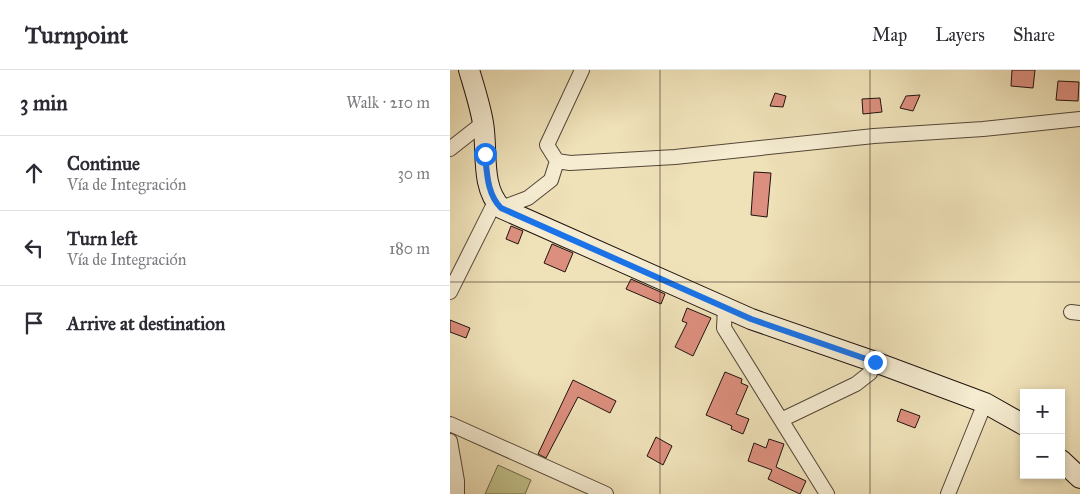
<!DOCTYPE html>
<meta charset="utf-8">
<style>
:root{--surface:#fff;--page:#f2f2f3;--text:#2b2b33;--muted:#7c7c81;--line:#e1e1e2}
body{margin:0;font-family:"IM FELL Great Primer",serif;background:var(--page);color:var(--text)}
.controls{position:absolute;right:15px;bottom:15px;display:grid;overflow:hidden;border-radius:0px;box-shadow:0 2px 8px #0003}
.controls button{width:45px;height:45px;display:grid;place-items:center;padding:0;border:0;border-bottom:1px solid var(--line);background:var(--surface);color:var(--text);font:25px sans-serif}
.stop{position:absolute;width:15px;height:15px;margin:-11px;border:4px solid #1a73e8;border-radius:50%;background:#fff}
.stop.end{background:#1a73e8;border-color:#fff;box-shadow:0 1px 5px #0008}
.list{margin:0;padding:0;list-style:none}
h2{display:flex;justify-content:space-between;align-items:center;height:65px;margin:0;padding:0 20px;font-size:21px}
h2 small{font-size:16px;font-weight:400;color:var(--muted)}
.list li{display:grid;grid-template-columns:32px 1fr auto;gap:15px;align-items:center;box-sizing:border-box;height:75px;padding:0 20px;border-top:1px solid var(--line)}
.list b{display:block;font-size:19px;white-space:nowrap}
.list p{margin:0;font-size:16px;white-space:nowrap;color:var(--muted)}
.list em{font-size:16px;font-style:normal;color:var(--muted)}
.icon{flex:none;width:28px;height:28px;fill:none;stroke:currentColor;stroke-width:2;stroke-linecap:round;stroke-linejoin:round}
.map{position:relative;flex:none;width:630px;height:424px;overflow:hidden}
header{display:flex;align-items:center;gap:30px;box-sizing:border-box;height:70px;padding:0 25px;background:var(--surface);border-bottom:1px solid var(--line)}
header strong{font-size:24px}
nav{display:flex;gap:28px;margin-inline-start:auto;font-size:18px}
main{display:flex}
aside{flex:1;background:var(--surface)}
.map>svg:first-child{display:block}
</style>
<header>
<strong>Turnpoint</strong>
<nav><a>Map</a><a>Layers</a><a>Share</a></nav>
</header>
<main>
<aside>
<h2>3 min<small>Walk · 210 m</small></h2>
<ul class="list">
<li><svg class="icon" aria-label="ahead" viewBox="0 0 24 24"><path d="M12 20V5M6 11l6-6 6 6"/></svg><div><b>Continue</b><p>Vía de Integración</p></div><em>30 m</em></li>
<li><svg class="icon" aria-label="left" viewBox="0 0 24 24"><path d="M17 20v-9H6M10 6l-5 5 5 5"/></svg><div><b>Turn left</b><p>Vía de Integración</p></div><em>180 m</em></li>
<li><svg class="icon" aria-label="arrive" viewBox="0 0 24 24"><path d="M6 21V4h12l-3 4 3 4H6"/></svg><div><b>Arrive at destination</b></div></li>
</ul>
</aside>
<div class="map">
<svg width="630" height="424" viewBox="0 0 630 424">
<rect width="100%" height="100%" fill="#efe1b8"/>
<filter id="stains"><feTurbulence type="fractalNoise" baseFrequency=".004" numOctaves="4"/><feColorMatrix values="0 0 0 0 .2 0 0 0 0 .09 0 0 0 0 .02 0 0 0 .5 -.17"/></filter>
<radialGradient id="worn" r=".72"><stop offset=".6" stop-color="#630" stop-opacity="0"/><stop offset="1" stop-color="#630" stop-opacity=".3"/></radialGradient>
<path fill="#c1c189" stroke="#706a4c" d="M48,395L81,410L75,424H35Z"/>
<path fill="#dc8f7e" stroke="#20130e" d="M562,0H585L583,18L561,16Z
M608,11L629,12L628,31L606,30Z
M325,23L336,26L333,37L320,36Z
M470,25L463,41L450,38L456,26Z
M430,28L432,42L413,44L412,29Z
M304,102L321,103L317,147L301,145Z
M61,156L73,161L68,174L56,169Z
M102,174L123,183L115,202L94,193Z
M181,209L215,224L211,234L176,219Z
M237,238L261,248L243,286L225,277L237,253L232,251Z
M0,250L20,258L16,268L0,262Z
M275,302L292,309L291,313L298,316L286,344L299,349L293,364L281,359L282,356L256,345Z
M123,310L166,331L160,343L128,327L96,388L88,384Z
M451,339L470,346L465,358L447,351Z
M206,367L222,376L213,395L197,386Z
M319,369L334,374L326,397L356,411L350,424L318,409L322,400L298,391L304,373L316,378Z"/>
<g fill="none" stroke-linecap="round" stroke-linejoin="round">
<g stroke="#544638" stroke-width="16">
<path id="street" d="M0,79L33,53
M107,91L120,93L225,87L424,66L533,59L630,49
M51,138L78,128L101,110L107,91L97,75L132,0
M0,222L45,132
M275,238L274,258L377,424
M621,242L630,243
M331,350L406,314L420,303L425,292
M0,354L156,424
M0,371L7,411V424
M498,424L535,333"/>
</g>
<g stroke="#20130e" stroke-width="22">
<path id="secondary" d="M19,0C24,17 30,35 33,53C38,81 30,116 51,138L301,249L425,292L535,333L574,355
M611,390L630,408"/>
</g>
<use href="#street" stroke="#f5ecd1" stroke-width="14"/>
<use href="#secondary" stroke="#f5ecd1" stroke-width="20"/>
</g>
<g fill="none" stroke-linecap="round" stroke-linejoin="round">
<path stroke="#1a73e8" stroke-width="6" d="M35,84C37,103 37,124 51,138L301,249L425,292"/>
</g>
<path fill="none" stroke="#20130e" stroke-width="1" stroke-opacity="0.55" d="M210,0V424M420,0V424M0,212H630"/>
<rect width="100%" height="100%" filter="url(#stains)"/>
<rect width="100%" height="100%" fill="url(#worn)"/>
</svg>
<div class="controls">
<button>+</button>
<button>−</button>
</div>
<div class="stop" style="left:35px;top:84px"></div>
<div class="stop end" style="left:425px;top:292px"></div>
</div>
</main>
